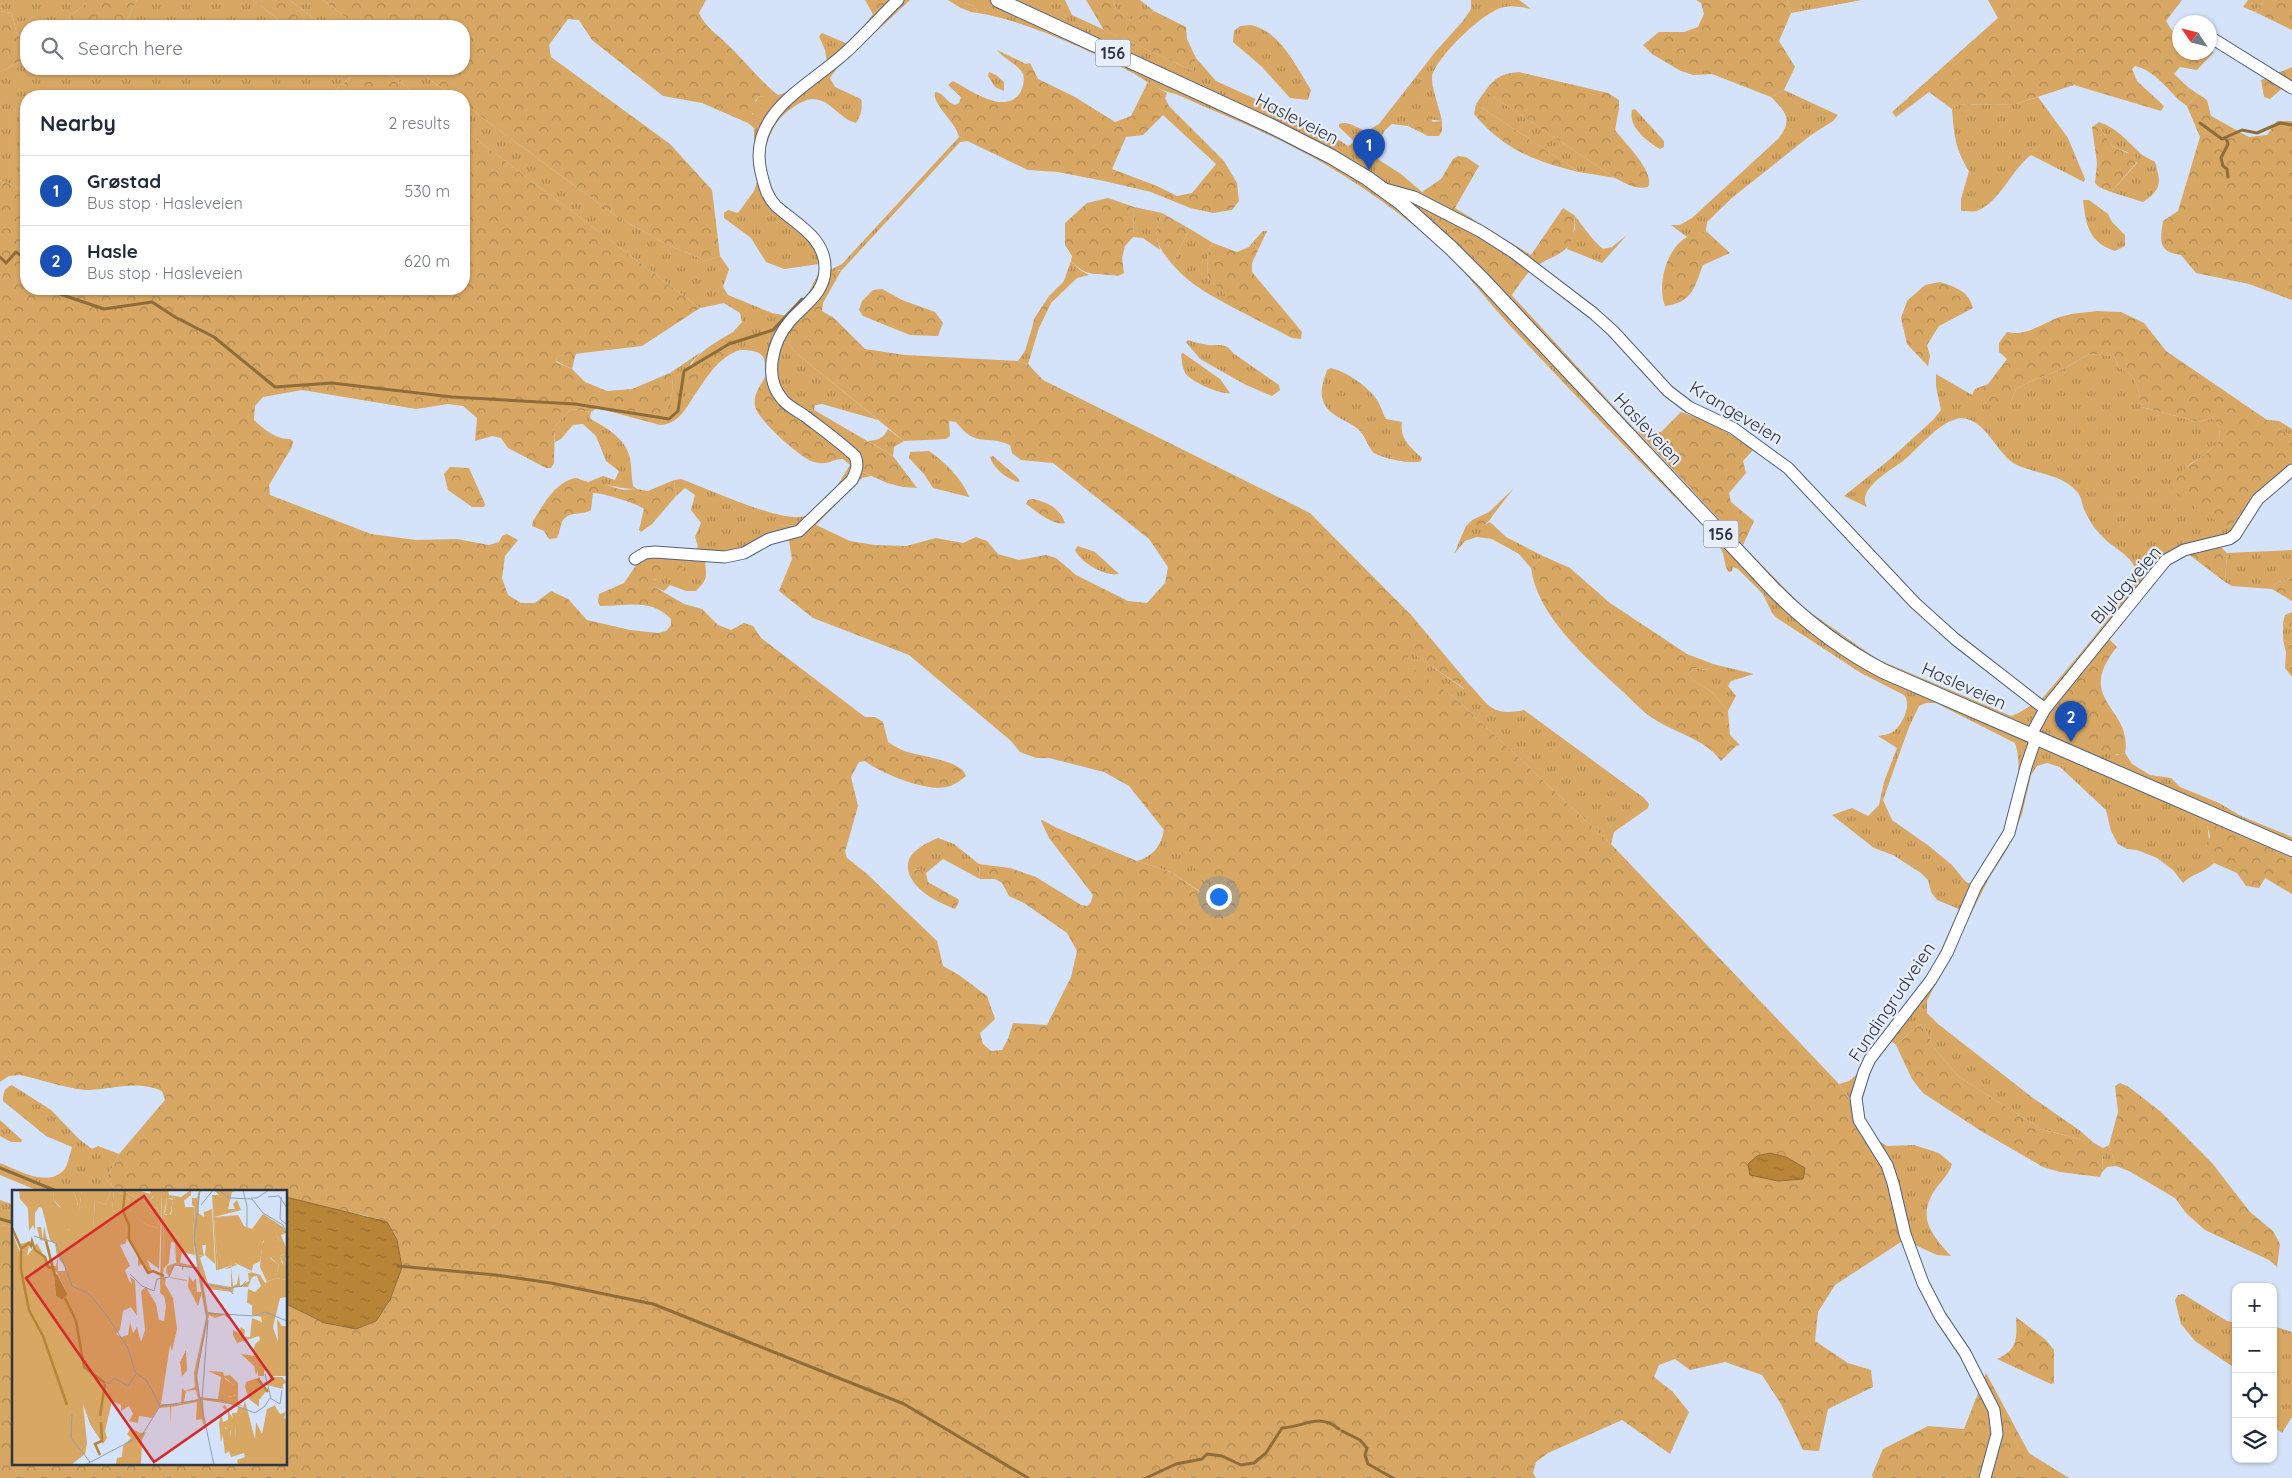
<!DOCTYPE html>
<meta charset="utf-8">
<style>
:root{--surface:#fff;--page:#f6f6f7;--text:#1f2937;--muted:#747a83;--line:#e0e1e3;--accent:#d93025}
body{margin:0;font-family:Quicksand,sans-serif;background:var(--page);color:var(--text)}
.controls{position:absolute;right:15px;bottom:15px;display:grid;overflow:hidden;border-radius:10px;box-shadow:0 1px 4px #0004}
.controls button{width:45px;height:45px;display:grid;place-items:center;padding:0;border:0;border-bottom:1px solid var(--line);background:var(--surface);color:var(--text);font:25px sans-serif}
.compass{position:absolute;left:2172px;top:15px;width:45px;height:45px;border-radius:50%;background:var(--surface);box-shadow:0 1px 4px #0004;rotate:305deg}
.you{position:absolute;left:1218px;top:896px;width:18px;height:18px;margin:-12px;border:4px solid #fff;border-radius:50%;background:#1a73e8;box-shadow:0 0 0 8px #1a73e833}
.badge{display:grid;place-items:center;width:32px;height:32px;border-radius:50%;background:var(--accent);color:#fff;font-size:16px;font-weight:700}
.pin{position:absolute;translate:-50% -41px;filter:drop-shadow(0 1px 2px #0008)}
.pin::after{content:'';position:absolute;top:26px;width:18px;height:15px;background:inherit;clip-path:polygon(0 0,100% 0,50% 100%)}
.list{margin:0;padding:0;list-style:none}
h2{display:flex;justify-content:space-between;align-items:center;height:65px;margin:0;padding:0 20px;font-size:21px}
h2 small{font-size:16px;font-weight:400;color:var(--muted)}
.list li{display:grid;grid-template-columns:32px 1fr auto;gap:15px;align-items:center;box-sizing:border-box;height:70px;padding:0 20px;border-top:1px solid var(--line)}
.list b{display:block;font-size:19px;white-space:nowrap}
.list p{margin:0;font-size:16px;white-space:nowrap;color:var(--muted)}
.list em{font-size:16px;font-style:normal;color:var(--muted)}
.icon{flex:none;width:28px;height:28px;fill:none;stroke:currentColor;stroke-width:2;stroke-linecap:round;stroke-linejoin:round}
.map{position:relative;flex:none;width:2292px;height:1478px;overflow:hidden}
.search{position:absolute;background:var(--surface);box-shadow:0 1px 4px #0004;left:20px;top:20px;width:450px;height:55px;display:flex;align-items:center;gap:12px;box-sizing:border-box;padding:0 18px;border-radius:20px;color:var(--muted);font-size:19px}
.panel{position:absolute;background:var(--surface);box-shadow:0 1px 4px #0004;left:20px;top:90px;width:450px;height:205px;border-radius:20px}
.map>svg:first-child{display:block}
</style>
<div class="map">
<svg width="2292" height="1478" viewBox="0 0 2292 1478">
<defs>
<pattern id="grass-tufts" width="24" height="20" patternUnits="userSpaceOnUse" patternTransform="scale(1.25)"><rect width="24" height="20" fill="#d7a763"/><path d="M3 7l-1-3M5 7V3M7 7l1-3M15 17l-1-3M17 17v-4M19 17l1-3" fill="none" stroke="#af8953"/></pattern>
<pattern id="forest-crowns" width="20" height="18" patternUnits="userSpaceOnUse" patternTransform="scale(1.25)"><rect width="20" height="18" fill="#d7a763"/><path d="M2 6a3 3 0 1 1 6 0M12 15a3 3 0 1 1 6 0" fill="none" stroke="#af8953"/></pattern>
<pattern id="water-ripples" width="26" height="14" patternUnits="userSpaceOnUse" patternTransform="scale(1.25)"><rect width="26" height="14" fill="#b88537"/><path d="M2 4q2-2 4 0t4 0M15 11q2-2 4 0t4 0" fill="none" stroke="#966e30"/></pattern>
</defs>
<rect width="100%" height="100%" fill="#d4e3fa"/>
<path fill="url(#grass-tufts)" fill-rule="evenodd" d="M0,0H85V4L58,26H26V37L17,35L12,13L0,11Z
M137,0H253L287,26H121L124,25Z
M289,0H323L357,26H325Z
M892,0H910L837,68L830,78L835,87L861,99C863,107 861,116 856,123C839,119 832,100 813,99C802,99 784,113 778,121C762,144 757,176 778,199C788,210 802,218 812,230C820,239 825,257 830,268L832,269L842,264L959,137L968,141L960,142L841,271L838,270L826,285L809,292L820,270L819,264L784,269L766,262L751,238L724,218V213L728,210L738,213L754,191L757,182L754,161V128L748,123C754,116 753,104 759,96C786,101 807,78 827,62L825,50L819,36L822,33L848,44L854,39L873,14Z
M948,0H1065L1072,15L1193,71L1196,58L1216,81L1324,130L1348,146L1353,143V140L1339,127V124C1348,120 1358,129 1367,131L1379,124L1436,51L1463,21L1471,9V0H1519L1531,9C1523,7 1513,5 1504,7C1485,10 1435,58 1432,77C1431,86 1440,110 1442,121L1411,117L1408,126L1392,124L1385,130L1374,151L1379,160L1401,174L1422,192L1428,212L1485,266L1720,522L1804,608L1877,659L2011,716C2023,712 2029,705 2041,700C2057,681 2135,592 2136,574C2136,559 2117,550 2107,541C2097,532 2090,523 2085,511C2082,506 2082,498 2078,493C2064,475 2037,474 2017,465C1997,455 1990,426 1967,419C1945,413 1919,449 1903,461C1891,470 1856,489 1867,507L1844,496L1889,460L1933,420L1941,410L1936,386V374L1986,403L2010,404L2016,389L2031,381L2065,368L2089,354L2114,356L2119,368C2138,374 2138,390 2142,407L2198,422L2213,418L2220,428L2219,441L2206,454L2186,467L2223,523L2229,527L2233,524L2251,497L2292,463V477L2262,502L2230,544L2193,551L2168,562L2071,682L2116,755L2125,753L2132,764L2150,775L2171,778L2180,787L2219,803L2241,816L2292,837V858L2207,822C2209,836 2209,849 2214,863C2203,874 2192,873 2183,883L2173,870L2157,858L2137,850L2127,849L2118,844L2111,831L2106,810L2060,767L2047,763L2037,766L2031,775L2022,814L2008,848L1989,878L1927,1001V1013L1938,1024L2033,1098L2079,1130L2094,1143L2041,1129L1959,1077L1934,1048L1923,1024L1918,1025L1896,1045L1892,1042C1876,1051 1861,1090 1862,1108C1862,1114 1866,1121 1868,1127L1839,1084L1849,1081L1856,1075L1865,1057L1931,973L1959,909L1937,900L1931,892L1928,880L1921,873L1893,855L1874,848L1832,815L1852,808L1868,816L1879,805L1884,782L1897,748L1878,736C1883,735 1889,735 1894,731C1903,724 1912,704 1904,695L1861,673L1777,618L1772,613L1763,594L1738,569L1733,567L1732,571L1729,572L1726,568L1723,553L1712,534C1645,468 1579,400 1515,331C1485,300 1462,264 1428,237C1386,202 1341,171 1293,147C1255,127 1215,112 1176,94C1158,91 1142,77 1125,69C1085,48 1022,20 978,13L974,6L965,3L959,7ZM1926,703H1936L2015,743C2023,765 2016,806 2006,827C1997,847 1983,865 1972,884L1966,882L1952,865L1929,846L1892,820L1883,800L1909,727L1919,706Z
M1113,0H1140L1154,11L1130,20L1116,9Z
M1787,0H1862L1791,13Z
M2248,0H2264L2255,12L2243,7Z
M1251,25C1281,32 1295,65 1311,90L1308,100L1290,98L1262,67L1233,42L1234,31L1240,26Z
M26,58V69H342L352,76L328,96H26V200L19,188L0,180V72Z
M382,69H415L453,96H419Z
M989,72L996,75L1004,82V91L995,87L988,76Z
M2189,88L2198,94L2187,106L2179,100Z
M1784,90L1838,115L1833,121L1811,135L1733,197L1707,222L1706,231L1687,237L1671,225H1680L1692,218L1779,138C1793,119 1786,112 1771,97Z
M1485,91L1615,178L1579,172L1476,104Z
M2038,97L2068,138L2085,179L2084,182L2031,155C2011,170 2001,201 1977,211C1973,212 1966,211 1961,211V199L1969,171C1955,149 1954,134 1952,109L1958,105L2016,104Z
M464,104L616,216L664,243L706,261L720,256L729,269L723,287L728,295L772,313L787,316V341L794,351L878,420L822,404L815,405L814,410L801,411C792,404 776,396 769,387C758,370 778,349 740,350L733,332L742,322L740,313L724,303L700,308L464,130Z
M1635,109L1664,141V147L1660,149C1647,141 1628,127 1632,110Z
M2099,122C2117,128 2125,139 2138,151C2142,156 2150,159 2155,162C2161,183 2162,189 2143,202L2111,192L2137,163L2127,152L2112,146L2101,129L2095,125Z
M2083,200H2089L2108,214L2112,222L2125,235V246L2115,251C2089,242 2086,226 2083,200Z
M1134,207L1162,213C1156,227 1155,236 1160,250L1143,238L1133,237Z
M1574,215C1584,227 1591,239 1603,249L1612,247L1627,235L1602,263L1567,249L1575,229Z
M1190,229L1213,243L1207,255L1208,278L1226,294L1234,308C1212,296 1190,285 1173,265L1179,249Z
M1263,231H1267L1258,250L1253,242Z
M1071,261L1080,270L1089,275L1077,278L1051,303L1049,296L1064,281Z
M1032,328H1039L1028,364L1018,361L1025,351Z
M1188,340C1194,342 1201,344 1208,345C1219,346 1225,342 1233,353L1279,385L1280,390L1272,396L1246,385L1200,359L1186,342Z
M701,352L690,364L687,393L694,396C685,410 678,424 660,425C666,411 678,387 670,373Z
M576,353L572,369L556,361L557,356Z
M1183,353L1220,379L1230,393C1221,395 1192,382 1186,374C1182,369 1182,360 1181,354Z
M1331,368C1347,372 1365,385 1375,397C1380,403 1382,412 1386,419L1402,422C1399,438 1411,448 1422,458L1421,461C1414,465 1379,458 1373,452C1367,445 1365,435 1358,429C1344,418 1326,416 1322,397C1320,389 1325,377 1327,370Z
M571,409L591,412L590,418L592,420C608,428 626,440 630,458C632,467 631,477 633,486L637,489C620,490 605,482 591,486L588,482L603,476L615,480L619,471L606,461L596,436L583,424L573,425L561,439L555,442V426Z
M2267,420L2279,421L2292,429V437Z
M888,429L904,441L894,447L893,456L868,441C878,440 884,438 888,429Z
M929,451C944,461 963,480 969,497L933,488L924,474L909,458L910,452Z
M993,456L1017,477L1020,481L1019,482C1008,480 993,468 990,457Z
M863,472L871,476L862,478L816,525L776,526V536L750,548L705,560C706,576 709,578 696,591H686L670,585L664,591L653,586V580L679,574L680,558L695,551L698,546L695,537L701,523L691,510L695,495L685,488L676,496L674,480L681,479C707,488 782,524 805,516C815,513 845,482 854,473Z
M1514,488L1493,515L1489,512L1513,489Z
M1472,520L1470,525L1482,526L1490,522L1506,537L1543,556L1531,568L1519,554L1492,539L1477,537L1465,541L1454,554L1466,526Z
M1078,546L1095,552L1119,574C1106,577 1081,563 1075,550Z
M2292,550V578L2278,582L2272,589L2232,586L2225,582L2227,553Z
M2283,623L2292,629V645L2283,639Z
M1410,651L1464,689L1468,683C1489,705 1491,717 1524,710L1644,798L1649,804L1648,808L1614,832L1611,844L1455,698L1404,663Z
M1713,664L1754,674L1731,681L1728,686L1736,696L1728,711L1713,693L1694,681L1688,674L1694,668L1707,670Z
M1042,820L1057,828L1049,838L1041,821Z
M1164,828L1208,885L1201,892L1171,872L1137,861C1153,856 1162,846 1164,828Z
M938,838L954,844L979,864L980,879L943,859L926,873L918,869L913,871L910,876C901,855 922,845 938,838Z
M12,1085L51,1110L79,1139L92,1149L98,1146L119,1154L106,1179L113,1187L135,1192H41L0,1175V1163C18,1170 47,1188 64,1170C68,1165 70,1154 72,1147L46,1136L3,1101C3,1093 4,1088 12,1085Z
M0,1120L22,1140L21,1142H11L0,1136Z
M1875,1139L1887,1146L1914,1145L1939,1153L1952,1164C1948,1177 1939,1182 1933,1193C1917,1220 1934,1237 1951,1256L1937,1255L1904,1240L1870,1150Z
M2109,1145L2116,1166L2107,1167L2102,1172L2103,1148Z
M0,1200L14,1205V1227L0,1225Z
M2183,1294L2227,1321L2236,1323V1369L2195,1341L2181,1324L2175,1300L2178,1295Z
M2273,1326L2292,1332V1417L2282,1433L2273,1426Z"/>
<path fill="url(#forest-crowns)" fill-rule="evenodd" d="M85,0H137L124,25L58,26L85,4Z
M253,0H289L325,26H287Z
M323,0H706L699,13C705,27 717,34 728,45C745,61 759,80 778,95L768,98L759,96L755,101L763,108L760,112L752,113V119L748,123L702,103L663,96L592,40L579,20L568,19L549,45L551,57L670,144L712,190L720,256L706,261L664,243L616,216L464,104V96H453L415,69H464V26H357Z
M865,0H892L873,14Z
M1086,0H1113L1116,9L1130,20L1154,11L1186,27L1187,39L1196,58L1193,71L1104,30Z
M1696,0H1787L1791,13L1779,41L1795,67L1784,90L1771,97L1712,74L1693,75L1679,70L1652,54L1643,45L1659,32H1684L1698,27L1704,14L1701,3Z
M1988,0H2182L2166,21L2175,35L2179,36L2180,52H2210V50L2214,52L2197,70L2180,67L2174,74L2189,88L2179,100C2167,88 2153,70 2135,66L2132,69L2137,81L2164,106L2161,111L2074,85L2016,104L1958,105L1952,109L1929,92L1896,117L1892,112L1998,18Z
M2264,0H2292V30L2255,12Z
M964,3L974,6L978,13L971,12L959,7Z
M0,11L12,13L17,35L26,37V58L0,72Z
M997,50L1026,64L1030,63L1038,79L1075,97L1115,122L1131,116L1148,82L1167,93L1165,98L1169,106L1224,161L1237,183L1239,201L1232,210L1213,213L1190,208L1151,192L1104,181L1058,172L1028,170L959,137C956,122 932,105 935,92C943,92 947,103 955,105L959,103L961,97L948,85L953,81C969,89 1004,116 1020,93C1023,88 1025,79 1023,74C1019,65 1004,59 997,50ZM1163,115L1216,164L1192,193L1177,196L1157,186L1112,169L1126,137L1143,135Z
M2292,67V84L2288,83L2270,99L2264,97L2261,80Z
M342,69H382L419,96H328L351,77Z
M1519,72L1608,93L1619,100V108L1615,130C1624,142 1656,173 1648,187C1636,190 1625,183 1615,178L1485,91C1496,77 1501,74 1519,72Z
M2198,94L2207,100L2211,116L2249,137L2267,135L2277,121H2292V300L2249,284L2196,273L2181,255C2158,252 2160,241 2163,221L2178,211L2200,137L2187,106Z
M1476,104L1579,172C1536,162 1503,149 1474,114Z
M1416,113L1428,115L1433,122L1442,121V131L1439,136H1428L1408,126L1411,117Z
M2095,125L2101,129L2112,146L2136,157L2137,162L2111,192L2099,187L2095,183L2097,163L2092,127Z
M464,130L700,308L642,346L557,356L556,362L572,369L585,382L607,391L632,389L670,373C678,387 666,411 660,425L597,408L591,412L571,409L555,426L554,463L551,468H546L508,448L501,438L492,436L475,441L477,418L463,406L448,404L416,409L302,390L263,397L255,406L254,420C263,429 277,440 290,439L293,441L292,447L269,485L270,495L371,534L416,540L457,539L489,545L499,542L502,536L507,534L518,540L505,556L502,578L508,595L521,603H535L551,591L568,599L587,620L630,630L658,633L666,631L671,625V619C651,598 627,606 600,606L598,602L599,594L624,583L641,558L650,555L680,558L683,570L679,575L653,580V586L684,604L702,609L718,625L731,630L744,623L753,626L761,638L865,717H875L883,722L888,742C893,745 897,748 902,750C918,757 961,759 966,776C961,780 953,786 946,787C927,792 880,773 865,761L859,762L851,777L858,806L845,852L847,858L866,873L937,941L943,966L959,975L987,996L995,1019L980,1033L983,1044L991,1051L1002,1050L1008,1039L1013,1023L1047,1025L1071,977L1077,951L1067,933L1024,903L1009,896L1002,883L995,879H980L979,864L1010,868L1036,877L1081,905L1087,906L1091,902L1093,895L1049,838L1057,828L1137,861L1171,872L1200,892L1208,885L1129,786L1104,772L1049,758H1036L1020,752L1011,741L909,655L813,618L779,591L792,559L789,541L776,536L775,526L816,525L850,541L875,545L906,546L936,538L963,543L976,537L987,541L998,554L1019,560L1046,555L1056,558L1076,575L1128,601L1147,603L1165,583L1168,567L1149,539L1053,463L1021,460L1012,453L1010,445C985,434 977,449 956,422L949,421L950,436L946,439L904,441L794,351L787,341V316L809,292L826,285L834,271H841L823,303L822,311L834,318L865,349L905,355L1018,361L1028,364L1043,380L1310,513L1412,616L1468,683L1465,689L1411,652L1405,663L1455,698L1611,844L1839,1084L1875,1139L1870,1150L1880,1165L1904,1240L1835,1285L1818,1312L1815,1341L1848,1363L1871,1370L1873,1387L1828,1409L1819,1451L1803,1450L1781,1404L1762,1375L1725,1362L1690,1370L1675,1359L1659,1365L1654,1377L1672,1391L1689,1412L1670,1454L1622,1420L1548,1453L1536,1462L1533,1473L1536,1478H0V1225L14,1227V1464H286V1304C322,1322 366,1348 390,1300C396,1289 396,1276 402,1266L368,1216L330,1209L286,1197V1192H135L113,1187L106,1179L119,1154L165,1100L162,1091C135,1080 116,1089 89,1090C71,1090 39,1079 20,1075L9,1076L0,1082V180L19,188L26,200V289H464Z
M1458,156L1466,157L1479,166L1455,208L1531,255L1563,208L1574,215C1577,259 1555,250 1530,271C1523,278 1517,288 1511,296L1485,266L1428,212L1422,192L1441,179L1453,159Z
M1108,198L1134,207L1133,237L1125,246L1122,258L1124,273L1118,276C1095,272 1089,279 1071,261L1072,256L1065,245V223L1087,203Z
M1162,213L1190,229L1179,249L1173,265C1157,246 1152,237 1162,213Z
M1706,231L1730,253L1703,265C1694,288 1693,302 1665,306C1657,285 1666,249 1687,237C1692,234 1700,233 1706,231Z
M1253,242L1258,250L1252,263V272L1302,332L1301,339L1292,338L1234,308L1225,294L1208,278L1207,255L1213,243L1237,252L1249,247Z
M1940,282C1955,287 1969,291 1973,308L1939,326L1927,345L1930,356L1928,366L1907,344L1901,318L1907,301L1925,285Z
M882,289L902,300L935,312L943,323L938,336L910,335L863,316L859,310L862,301L873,290Z
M1049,296L1051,303L1039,328H1032L1034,319Z
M2096,311L2121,312L2144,323L2166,351L2292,437V463L2251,497L2233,524L2229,527L2203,514L2170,487L2172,477L2206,454L2219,441L2220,428L2213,418L2198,422L2142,407C2138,390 2138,374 2119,368L2114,356L2089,354L2065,368L2031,381L2016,389L2010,404C1995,409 1985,403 1972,395L1975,389L1988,384L2007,359L1999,352V343L2007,332C2027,337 2042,323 2060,317C2071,313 2084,313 2096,311Z
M733,332L740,350C718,357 707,377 694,396L687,393C682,359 708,347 733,332Z
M765,377L769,387L801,411L814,410L893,456L917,488L903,487L887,483L863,472L854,473L835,489L850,465L843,459C830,459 830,466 814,462C801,459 757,419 755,406C753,394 760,387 765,377Z
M1681,412L1708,421L1754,449L1743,461L1746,473L1729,493L1731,502L1754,521L1743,545L1637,431L1661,432Z
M450,467L469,468L485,504L484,507H472L448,490L444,474Z
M576,478L588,482L591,486L599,483L623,490L637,489L648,491L674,480L676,496L652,524L641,532L639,530L644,509C639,504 600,492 593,493L591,510C582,516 568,510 562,522C560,527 560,532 557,538L549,539L544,531L532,526L533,521C543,505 556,481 576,478Z
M1033,499C1047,502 1060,508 1065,523C1053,526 1036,511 1026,504L1028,500Z
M1489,512L1493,515C1489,523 1479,530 1471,529L1470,526L1472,520Z
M2221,547L2227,553L2225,582L2187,553Z
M1543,556L1570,568L1610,603L1687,654L1713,664L1707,670L1694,668L1688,674L1694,681L1713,693L1728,711L1730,735L1740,745L1736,746L1721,761C1704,737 1670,732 1648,715C1638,707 1629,697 1620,689C1586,658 1537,615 1531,568Z
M2292,578V601L2272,589L2278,582Z
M2292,612V629L2283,623L2285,615Z
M2108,638L2117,647C2073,701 2133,707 2125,753C2100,760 2072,735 2052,720C2062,687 2086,663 2108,638Z
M2283,639L2292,645V677L2285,668L2286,653Z
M2206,821L2292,858V894L2265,878L2259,888L2246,886L2237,873L2214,863L2208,846L2210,836Z
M918,869L926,873L928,882L958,899L959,902L955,909C938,902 918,893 910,876L913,871Z
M1923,1024L1934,1048L1959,1077L2041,1129L2094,1143L2103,1148L2102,1172L2100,1177L2060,1172L2043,1167L1981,1131L1923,1093L1912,1079L1896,1045L1918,1025Z
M2120,1083L2129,1087L2161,1112L2212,1163L2250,1212L2273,1231L2280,1244L2277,1267L2269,1260L2205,1230L2186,1213L2175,1198L2129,1171L2116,1166L2109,1145L2118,1112L2115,1086Z
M2016,1317L2046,1340L2054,1350V1383L2051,1384L1997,1359C2018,1350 2017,1338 2016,1317Z
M1986,1373L2029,1453L2069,1478H1873L1872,1475L1883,1449L1928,1426L1964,1429Z"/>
<path fill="url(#water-ripples)" stroke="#8f6d3a" d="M1770,1153L1786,1157L1805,1168L1803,1179L1778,1181L1750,1175L1748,1164L1757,1156Z
M286,1197L387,1222L397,1240L402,1267L390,1300L376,1321L356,1329L325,1323L286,1304Z"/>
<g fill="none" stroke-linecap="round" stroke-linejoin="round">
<path stroke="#8f6d3a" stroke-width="3" d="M2200,123L2222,139L2242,130L2257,133L2280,123L2292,125
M2226,138L2228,144L2221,158L2223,166L2227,169L2228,177
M0,257L6,263L16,252L26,259
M53,289L54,292L104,309L152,302L175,317L214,337L275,387L332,383L452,397L575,404L669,419L678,411L684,371L729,344L773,330L802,299
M0,1168L59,1192
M0,1219L14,1223
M398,1266L496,1275L551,1283L653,1304L904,1404L1028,1478
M1342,1431L1360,1440L1367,1448L1365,1455L1368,1464L1393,1478
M1146,1478L1176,1464L1202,1459L1207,1454L1222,1456L1241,1465L1254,1463L1266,1453L1282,1428C1305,1427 1318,1412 1339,1429"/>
<g stroke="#506079" stroke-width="13">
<path id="minor" d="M2210,37L2292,88
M1385,189L1414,197L1480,231L1513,252L1593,313L1613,331L1668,391L1689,407L1733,428L1788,468L1915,603L1955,639L2045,709
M635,559L645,553L655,552L725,557L744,553L769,539L799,531L852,480C856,472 859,465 855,456C839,441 822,429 805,416C798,411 789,407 783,400C763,378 772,342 790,321C804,305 825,293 825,269C826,238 796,224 776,206C766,196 764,184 761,172C747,113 809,86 845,53C863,37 880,17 898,0
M2031,735L2045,709L2166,560L2184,550L2229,539L2235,535L2258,499L2292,470
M1985,1478L1997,1434L1994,1410L1965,1353L1940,1316L1923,1283L1905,1234L1893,1183L1887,1165L1859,1120L1856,1098L1864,1072L1870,1059L1931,980L1947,953L1976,886L2009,833L2026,767L2036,738"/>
</g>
<g stroke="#506079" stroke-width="16">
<path id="major" d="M998,0L1271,126L1332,157L1367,178L1400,202L1451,248L1484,281L1774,590C1807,623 1841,649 1883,671L2292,849"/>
</g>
<use href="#minor" stroke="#fff" stroke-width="11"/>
<use href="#major" stroke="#fff" stroke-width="14"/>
</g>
<g text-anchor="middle" stroke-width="4.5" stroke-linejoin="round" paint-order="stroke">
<g fill="#e8effb" stroke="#666e79" stroke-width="1">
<rect x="1095.5" y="39.5" width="35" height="27" rx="4"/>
<rect x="1703.5" y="520.5" width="35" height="27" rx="4"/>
</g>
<g font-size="16" font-weight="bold" fill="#2f3641">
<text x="1113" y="59">156</text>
<text x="1721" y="540">156</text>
</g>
<g font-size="18" fill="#2f3641" stroke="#e8effb">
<text transform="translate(1297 119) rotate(27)" y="6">Hasleveien</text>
<text transform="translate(1736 413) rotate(31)" y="6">Krangeveien</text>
<text transform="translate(1648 429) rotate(47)" y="6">Hasleveien</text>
<text transform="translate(2126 585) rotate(-49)" y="6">Blylagveien</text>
<text transform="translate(1964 686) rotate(24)" y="6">Hasleveien</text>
<text transform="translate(1892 1002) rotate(-56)" y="6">Fundingrudveien</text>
</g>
</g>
<g transform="translate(12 1190)">
<rect width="275" height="275" fill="#d4e3fa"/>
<path d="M42,0H62L67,20L70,0H99L93,15L83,10L81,39L58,41L55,39L51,20L41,9ZM102,0H111L137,17L147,18L146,38L135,35L120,25L117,28V10L111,4L107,3V23L100,20ZM126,0L138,4L139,0H156L157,5L169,7L179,0V5L173,10L155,8L151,27L152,78L148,99L150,4L141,6L137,13L131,11ZM187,0L186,65L191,66L188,68L196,93L219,97V78L212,79L220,76L219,69L225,75L219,77L221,96L225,94L227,83L228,96L237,91L236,83H240L233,80L248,85L240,87L236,97H222L221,102L196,99L194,89L191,92L196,122L217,125V129L212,125L203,128L197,125L185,184L188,207L206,209L209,187L196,181L211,182L213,189L222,195V207L216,206L231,216L191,210L193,241L190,229L184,230L185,212L159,217L158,237V217L147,218L149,214H169L170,198L173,201L183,197L182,183L194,128L185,79L172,77L170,81V77L163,75L157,87L175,90V91L158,88L154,82L155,76L166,72L185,77L181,45L183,17L180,15V8H185ZM184,200L186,209L172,212L174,201ZM200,5L202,27L226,25L202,28L206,80H204ZM32,36L41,76H44L46,67V80L42,85L34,74L33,66L39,77L33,51L28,50L25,37H29L31,50ZM266,46L267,52L258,68L267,75L264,86L271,73L268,66L273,64L275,90L264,88L255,92L248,77L250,55L253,49ZM213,215L224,234L223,249H219V241L213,237L209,252L207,234L209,224L211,232L216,230V222L210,217Z" fill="#d7a763" fill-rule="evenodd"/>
<path d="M7,0H42L41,9L47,17L56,21L55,39L58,41L63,30H68L72,39H81L83,10L93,15L99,0H102L100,20L107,22V3L111,4L117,10V28L119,24L135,35L146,38L147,18L137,17L111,0L129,1L131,11L137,13L142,5L150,4L147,79L135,70L140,81L135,82L131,74L126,76V65L115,49L113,54L108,55L118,76L113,80L117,91L120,94L118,87L123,90L125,126L119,117L111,121L108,140L104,144L109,147L116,145L118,132L121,143L125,137L129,152L133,140L129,101L134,97L144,114L147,130L152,131L154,116L152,106L148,103L149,88L154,87L153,94L161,108L165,139L160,161L158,155L149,214L140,228L127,226L126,233L117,231L121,224L117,216L109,221V215L100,211L93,241L95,248L91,254L78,234L71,214L75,253L73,264L59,275H0V42L10,68L9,54L18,51L15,66L25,53L42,85L44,106L50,110L56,105L44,81H53V77L45,66L43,54L38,50L30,18L27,17L23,23V40L21,35L17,41L16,18L8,9ZM62,0H70L67,20H62L61,16L66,15ZM202,0H228L220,2L216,19H223L221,14L225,10L229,20L202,27L200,5H207ZM161,8L172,9L173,17H183L181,45L183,65L170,62L168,73L164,72L163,53L159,52L157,73L152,78L151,27L152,20L153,25H159ZM200,19L203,74L193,65L194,55H190L192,66L186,65L184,50L185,22L192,27V22ZM251,24L271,37L274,43L269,45L275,60V72L272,64L268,66L273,85L264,86L267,75L256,65L258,57L267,52L266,46L251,51L248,71L241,75L240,81L219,71L221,75L206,80L202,28L226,25L232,36L240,39ZM244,84L248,85L253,93L264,88L275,90V107L268,108L261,137L266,152L265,129L270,136H275V186H257V181L252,180V186H246V180L244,185L242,176L229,164L243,166L241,162L243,154L248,150L247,146L225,153L221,145V140L227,143L229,137L233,140L232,147H238L240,128L250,132L249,127L240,125V115L235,113L236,99L243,102L249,96ZM177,86L181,92L184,88L185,102H190L186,116L176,97ZM174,160L175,180L170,187L168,172ZM218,185L226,193V215L215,211V207L223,206L220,200L222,195L211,186ZM248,187L247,193L256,199L247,210V217L237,209L233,197L234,192ZM258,187H270L275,193L271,194V199L255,195L251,192L257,193ZM233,211L243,249L244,232L250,244L255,219L266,214L263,216L268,224L274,222L272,228L275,229V275H226L225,270L233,267L232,263L219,267L217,261L213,264L210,238L218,239L219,248L223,249L224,234L221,233L220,223H225L226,217L231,218ZM119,238L128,243L134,242L130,250L129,275H104L105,268L110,267L111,256L119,248L115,244Z" fill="#d7a763"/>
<path d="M155,8L161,10L158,26L153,24Z" fill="#d7a763"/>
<path d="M45,84L56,105L50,110L44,106L42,85Z" fill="#b88537"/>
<path fill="none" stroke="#b88537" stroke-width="2.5" d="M113,0L111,21L117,35V49L136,83L141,81L152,86M0,38L9,58V80L17,120L31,146L55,215M34,51L43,86M10,58L17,53L19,56L20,51L23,60L33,67L36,77L40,78M53,108L64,131L72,177L93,193M246,189L256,202M88,226L93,194M88,265L83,254L90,251L89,232"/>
<path fill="none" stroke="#929eb0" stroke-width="1" d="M188,0L182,49L195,127L184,189L202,275M207,0L217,8L240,9L251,23L271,35L275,45M231,0L235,16V37M256,7L267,6L275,18M269,7L268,29L274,34M239,8H245L257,0M189,15L201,0M22,46L44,53L60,96L77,104L95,126L116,158L123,182L135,191L148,216M118,84L130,96L142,101L145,89L157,87L162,75L187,78M192,94L217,99L221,104M217,98L230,96L234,91M194,123L242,126L253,122L275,131M253,184L259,208M94,193L97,194L102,188L116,196L124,184M188,209L209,210L243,223L253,216L258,208L268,214L270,200M190,209L196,130M148,216L187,210M60,224L59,248L78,272M73,275L130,245L148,216"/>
<path fill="#d62828" fill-opacity="0.15" stroke="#d62828" stroke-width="2.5" d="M132,6L261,189L142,272L14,88Z"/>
<rect width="275" height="275" fill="none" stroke="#2f3641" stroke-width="2.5"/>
</g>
</svg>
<div class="controls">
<button>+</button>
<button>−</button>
<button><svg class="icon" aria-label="locate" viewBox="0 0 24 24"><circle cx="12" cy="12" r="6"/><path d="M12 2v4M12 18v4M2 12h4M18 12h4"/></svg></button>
<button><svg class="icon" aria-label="layers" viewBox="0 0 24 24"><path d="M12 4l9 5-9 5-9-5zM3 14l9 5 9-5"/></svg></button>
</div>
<svg class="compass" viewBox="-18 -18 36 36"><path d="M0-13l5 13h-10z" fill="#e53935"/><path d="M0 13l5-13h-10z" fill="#747a83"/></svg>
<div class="you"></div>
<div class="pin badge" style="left:1369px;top:170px;background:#1a4fb4">1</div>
<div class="pin badge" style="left:2071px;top:742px;background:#1a4fb4">2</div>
<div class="search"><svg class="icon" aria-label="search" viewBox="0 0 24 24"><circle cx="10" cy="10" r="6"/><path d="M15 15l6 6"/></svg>Search here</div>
<section class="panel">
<h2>Nearby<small>2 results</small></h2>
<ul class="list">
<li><span class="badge" style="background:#1a4fb4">1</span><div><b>Grøstad</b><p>Bus stop · Hasleveien</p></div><em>530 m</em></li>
<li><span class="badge" style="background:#1a4fb4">2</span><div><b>Hasle</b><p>Bus stop · Hasleveien</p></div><em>620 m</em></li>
</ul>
</section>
</div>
